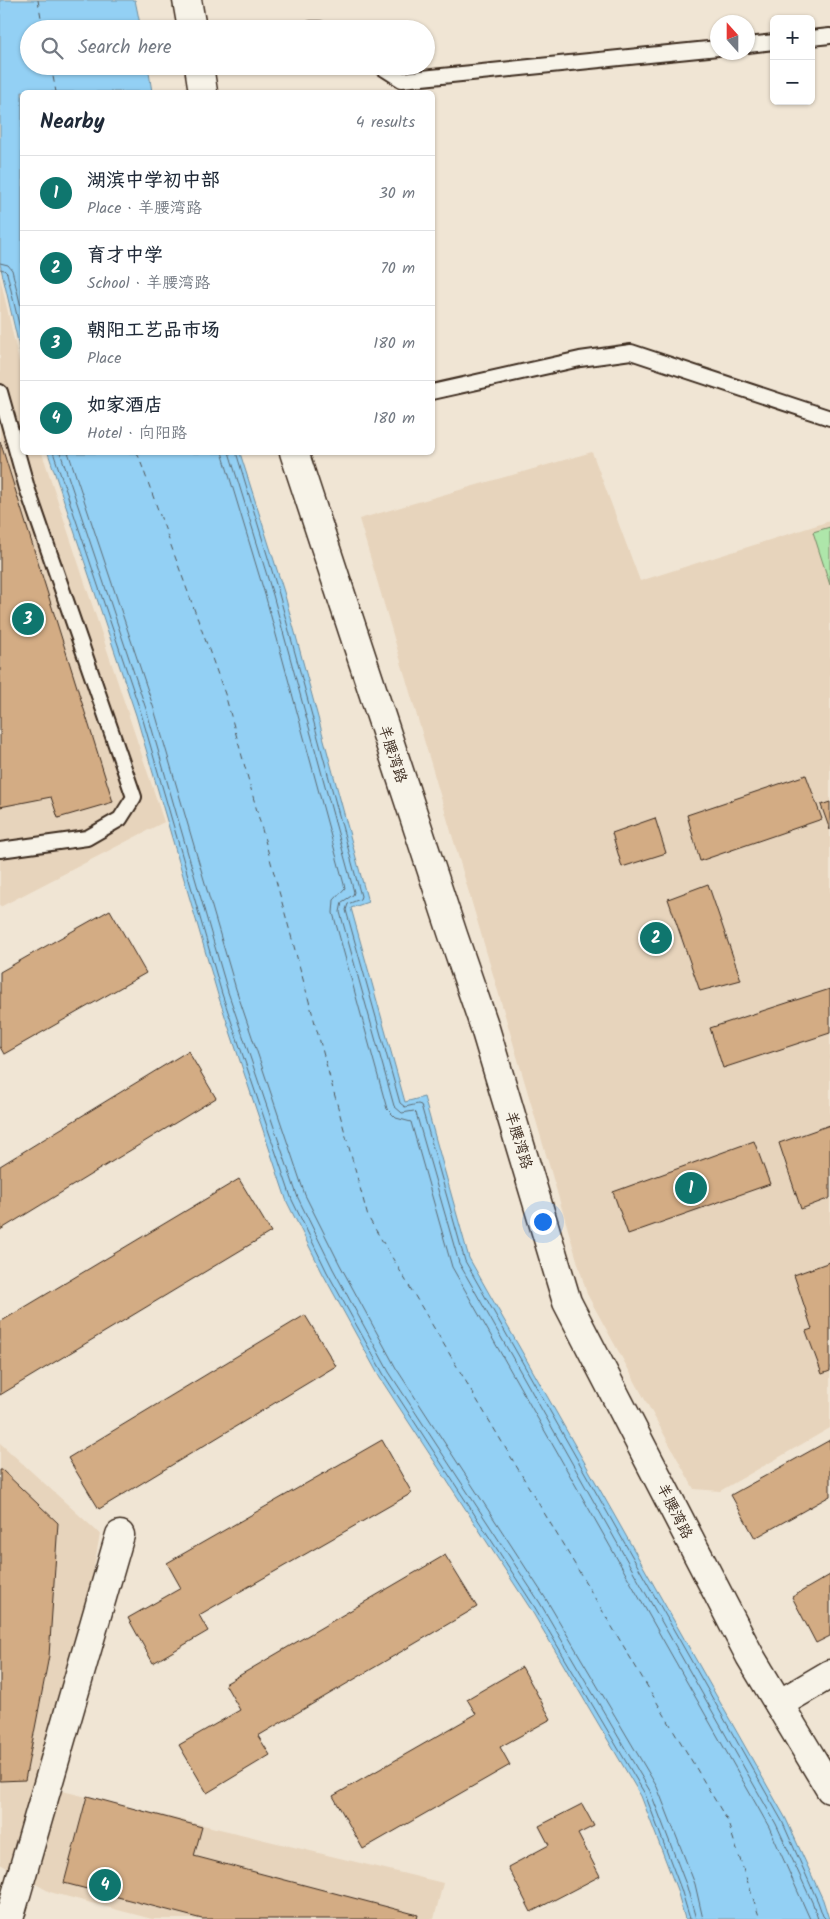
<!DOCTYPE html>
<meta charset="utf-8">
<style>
:root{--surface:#fff;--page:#f2f2f3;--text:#1f2937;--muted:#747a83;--line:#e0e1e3;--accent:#0f766e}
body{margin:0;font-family:Kalam,"LXGW WenKai TC",sans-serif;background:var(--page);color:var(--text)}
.controls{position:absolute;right:15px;top:15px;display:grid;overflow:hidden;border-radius:8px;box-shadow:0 1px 4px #0004}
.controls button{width:45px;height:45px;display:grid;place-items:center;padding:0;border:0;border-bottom:1px solid var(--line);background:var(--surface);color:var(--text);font:25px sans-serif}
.compass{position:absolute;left:710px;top:15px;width:45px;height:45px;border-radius:50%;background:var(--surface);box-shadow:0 1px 4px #0004;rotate:339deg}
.you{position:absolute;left:542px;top:1221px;width:18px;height:18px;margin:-12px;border:4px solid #fff;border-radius:50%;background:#1a73e8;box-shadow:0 0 0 8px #1a73e833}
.badge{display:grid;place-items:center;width:32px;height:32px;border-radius:50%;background:var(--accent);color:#fff;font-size:16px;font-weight:700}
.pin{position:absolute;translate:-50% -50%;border:2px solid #fff;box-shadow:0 1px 5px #0006}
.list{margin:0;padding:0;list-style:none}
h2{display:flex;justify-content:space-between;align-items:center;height:65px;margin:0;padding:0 20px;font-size:21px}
h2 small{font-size:16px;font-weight:400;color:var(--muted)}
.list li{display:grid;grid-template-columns:32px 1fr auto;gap:15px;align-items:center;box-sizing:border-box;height:75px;padding:0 20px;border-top:1px solid var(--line)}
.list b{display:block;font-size:19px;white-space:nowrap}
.list p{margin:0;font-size:16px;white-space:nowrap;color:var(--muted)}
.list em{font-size:16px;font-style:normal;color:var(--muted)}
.icon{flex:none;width:28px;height:28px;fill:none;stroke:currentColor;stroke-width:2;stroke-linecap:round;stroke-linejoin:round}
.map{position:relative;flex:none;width:830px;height:1919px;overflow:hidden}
.search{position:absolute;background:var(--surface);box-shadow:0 1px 4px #0004;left:20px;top:20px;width:415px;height:55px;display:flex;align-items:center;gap:12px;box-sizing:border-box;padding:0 18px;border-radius:28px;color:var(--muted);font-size:19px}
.panel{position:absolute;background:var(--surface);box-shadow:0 1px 4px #0004;left:20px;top:90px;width:415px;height:365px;border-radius:8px}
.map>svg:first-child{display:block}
</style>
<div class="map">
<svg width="830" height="1919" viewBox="0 0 830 1919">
<rect width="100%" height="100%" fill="#f0e5d4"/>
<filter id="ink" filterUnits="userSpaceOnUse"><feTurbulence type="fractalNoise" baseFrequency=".02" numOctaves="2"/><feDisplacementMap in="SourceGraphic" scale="10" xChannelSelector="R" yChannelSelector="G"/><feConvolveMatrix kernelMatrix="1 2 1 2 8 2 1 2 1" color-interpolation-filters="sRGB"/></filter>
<g filter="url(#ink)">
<path fill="#e7d4bc" d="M0,277L22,375V452L42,453L164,822L0,907Z
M592,452L640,581L830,521V1428L720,1491L694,1489L587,1294L359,519Z
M0,1443L100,1534L54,1789L443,1883L434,1919H152L50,1892L0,1864Z"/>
<path fill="#aee6aa" stroke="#748864" d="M830,527V585L813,532Z"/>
<path fill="#93d0f4" stroke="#708e9e" d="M0,0H135L141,29H29V66H148L152,92H22V359L0,264Z
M48,453H240L284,592L368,902L351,908L405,1102L424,1097L469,1258L786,1819L823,1900L829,1919H685L677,1890L641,1796L530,1608L380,1378L323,1274L287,1202L218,995L136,715Z"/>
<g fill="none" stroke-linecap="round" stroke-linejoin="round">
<path stroke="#5e6c74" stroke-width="1" d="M0,263L8,265L12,270L22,311
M0,269L4,270L7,273L22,337
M53,452L141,713L222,994L292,1200L327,1272L384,1375L534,1606L645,1794L681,1889L690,1919
M60,452L147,712L228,992L298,1198L333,1269L389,1372L540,1603L650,1791L687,1887L696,1919
M68,452L154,709L236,989L305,1195L340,1265L396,1368L546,1599L657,1787L695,1884L703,1919
M222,452L266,598L345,888L334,900L333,913L387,1109L396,1118L411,1122L452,1267L769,1827L810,1919
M229,452L273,595L354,892L353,895L342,902L340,912L394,1106L402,1113L414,1111L416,1113L459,1263L776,1824L813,1904L818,1919
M236,452L279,594L361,896L360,899L348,904L346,910L400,1103L405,1107L418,1104L421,1105L465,1261L782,1821L818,1902L823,1916L826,1919"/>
<path stroke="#515454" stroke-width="1" stroke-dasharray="6 5" stroke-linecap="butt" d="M38,0L43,29
M51,66L56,92
M137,452L225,694L368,1217L727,1820L760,1919"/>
</g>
<path fill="#d3ac84" stroke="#3b2a1e" d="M0,441L113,802L58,818L51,797L0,807Z
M806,775L822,819L700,861L687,815Z
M830,802V830L821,805Z
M655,818L666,853L622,867L612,833Z
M708,884L741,980L700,991L668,899Z
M110,910L146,973L4,1054L0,1047V972Z
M830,989V1033L723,1068L710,1028Z
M188,1051L216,1098L0,1230V1166Z
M830,1125V1198L801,1209L779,1143Z
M754,1141L770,1184L628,1234L613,1192Z
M239,1179L271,1232L0,1395V1322Z
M830,1262V1371L822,1374L806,1331L812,1329L794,1275Z
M305,1315L336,1366L99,1509L68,1458Z
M382,1440L412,1493L199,1615L208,1631L153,1663L128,1618L181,1588L167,1563Z
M830,1440V1496L755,1538L731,1495Z
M0,1470H2L58,1523L49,1656L25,1780L0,1781Z
M445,1555L477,1607L258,1736L270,1755L207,1793L179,1745L240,1710L225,1684Z
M830,1575V1636L816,1643L792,1597Z
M522,1667L551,1719L500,1747L510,1765L363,1849L333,1796L476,1714L467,1699Z
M87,1796L202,1827L194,1856L418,1915L417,1919H202L64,1883Z
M582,1804L594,1826L578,1834L600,1876L531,1912L508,1867L549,1845L539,1826Z"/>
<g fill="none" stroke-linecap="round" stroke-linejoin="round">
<g stroke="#3b2a1e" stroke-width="18">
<path id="service" d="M311,29H320
M811,38L830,36
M748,45L774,42
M380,66L402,80L718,48
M0,392L27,488L134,797L120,819L87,838L0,850
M432,392L580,359L631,352L830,418"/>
</g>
<g stroke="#3b2a1e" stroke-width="31">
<path id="minor" d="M779,1704L830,1674
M9,1919L120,1535"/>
</g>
<g stroke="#3b2a1e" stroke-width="31">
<path id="tertiary" d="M187,0L192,29
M199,66L203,92
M294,452L453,935L484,1025L567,1302L750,1656L830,1789
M0,1918L3,1919"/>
</g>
<use href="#service" stroke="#f7f3e8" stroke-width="14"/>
<use href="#minor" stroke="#f7f3e8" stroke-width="28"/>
<use href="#tertiary" stroke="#f7f3e8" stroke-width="28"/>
</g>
</g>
<g text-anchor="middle" stroke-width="4.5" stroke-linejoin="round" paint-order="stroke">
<g font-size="15" fill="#3b2a1e" stroke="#f7f3e8">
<text transform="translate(393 754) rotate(72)" y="5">羊腰湾路</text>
<text transform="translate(519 1140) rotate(73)" y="5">羊腰湾路</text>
<text transform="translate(675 1511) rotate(63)" y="5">羊腰湾路</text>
</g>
</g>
</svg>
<div class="controls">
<button>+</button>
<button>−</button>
</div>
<svg class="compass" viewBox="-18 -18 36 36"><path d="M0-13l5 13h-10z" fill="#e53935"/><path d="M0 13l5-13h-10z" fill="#747a83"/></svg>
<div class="you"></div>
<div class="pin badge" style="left:691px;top:1188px">1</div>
<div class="pin badge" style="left:656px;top:938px">2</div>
<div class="pin badge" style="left:28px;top:619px">3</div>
<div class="pin badge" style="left:105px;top:1885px">4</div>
<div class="search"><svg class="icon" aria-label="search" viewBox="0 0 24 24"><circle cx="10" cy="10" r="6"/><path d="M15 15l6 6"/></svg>Search here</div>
<section class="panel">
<h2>Nearby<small>4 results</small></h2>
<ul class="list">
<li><span class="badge">1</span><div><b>湖滨中学初中部</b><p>Place · 羊腰湾路</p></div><em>30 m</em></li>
<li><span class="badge">2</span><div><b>育才中学</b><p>School · 羊腰湾路</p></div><em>70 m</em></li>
<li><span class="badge">3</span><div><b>朝阳工艺品市场</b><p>Place</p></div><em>180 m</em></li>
<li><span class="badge">4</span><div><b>如家酒店</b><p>Hotel · 向阳路</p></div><em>180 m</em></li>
</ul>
</section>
</div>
